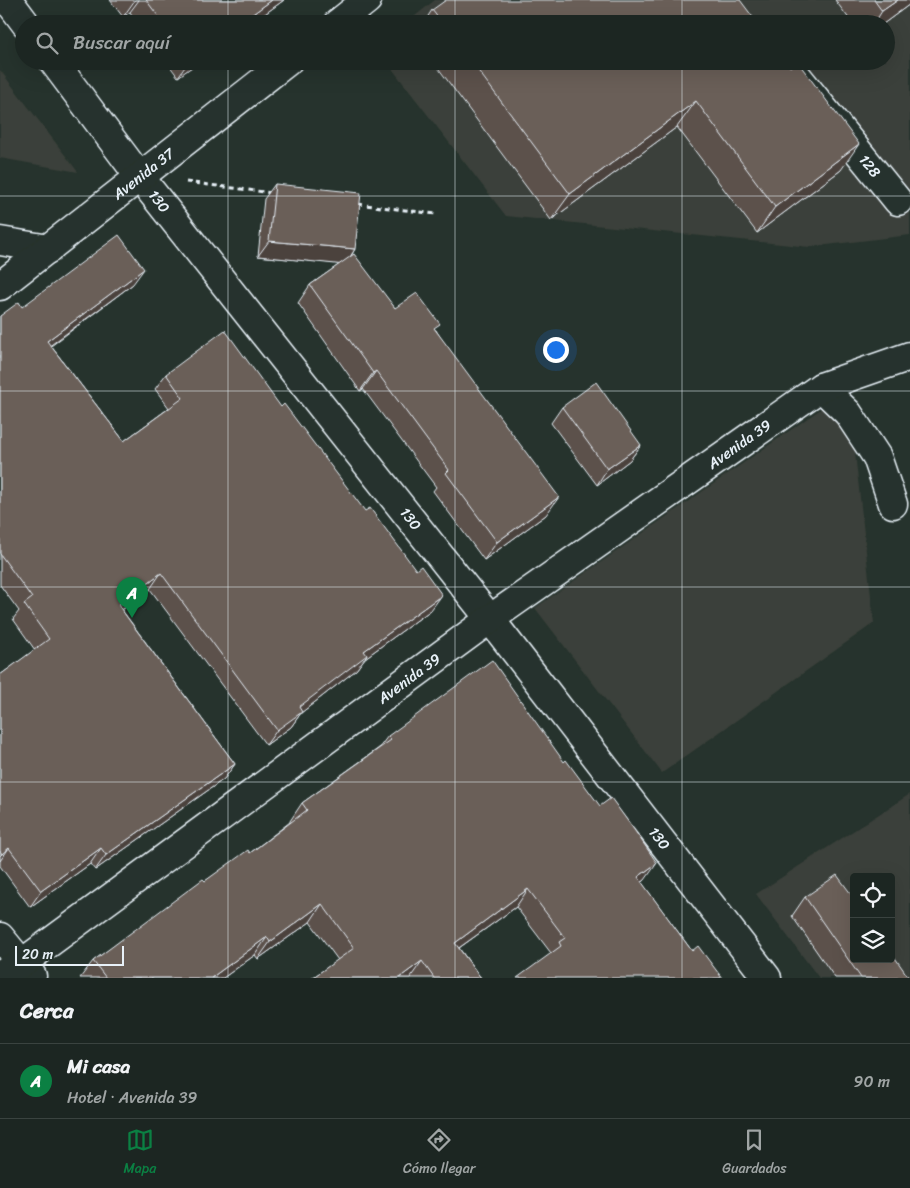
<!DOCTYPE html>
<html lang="es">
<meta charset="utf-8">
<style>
:root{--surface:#1c2622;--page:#29322f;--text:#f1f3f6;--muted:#a0a5a5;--line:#3a4340;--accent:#0b8043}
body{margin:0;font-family:Sriracha,sans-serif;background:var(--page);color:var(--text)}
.controls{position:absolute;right:15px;bottom:15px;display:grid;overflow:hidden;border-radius:5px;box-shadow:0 5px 20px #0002}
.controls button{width:45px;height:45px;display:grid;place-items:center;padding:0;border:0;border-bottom:1px solid var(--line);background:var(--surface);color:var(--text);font:25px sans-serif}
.scale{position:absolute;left:15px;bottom:12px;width:109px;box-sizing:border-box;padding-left:5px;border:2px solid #e8f1f8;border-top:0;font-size:14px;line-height:18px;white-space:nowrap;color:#e8f1f8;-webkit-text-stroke:4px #26332d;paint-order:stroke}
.you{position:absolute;left:555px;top:349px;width:18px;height:18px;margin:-12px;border:4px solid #fff;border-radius:50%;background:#1a73e8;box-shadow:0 0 0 8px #1a73e833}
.badge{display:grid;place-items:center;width:32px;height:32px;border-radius:50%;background:var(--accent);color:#fff;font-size:16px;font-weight:700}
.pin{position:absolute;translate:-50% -41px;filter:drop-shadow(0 1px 2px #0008)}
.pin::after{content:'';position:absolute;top:26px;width:18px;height:15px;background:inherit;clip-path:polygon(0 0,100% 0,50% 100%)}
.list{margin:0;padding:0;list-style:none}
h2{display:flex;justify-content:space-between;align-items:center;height:65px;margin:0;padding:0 20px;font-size:21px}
h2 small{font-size:16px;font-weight:400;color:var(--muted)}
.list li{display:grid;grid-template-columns:32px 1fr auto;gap:15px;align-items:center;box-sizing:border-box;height:75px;padding:0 20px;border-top:1px solid var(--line)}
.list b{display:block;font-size:19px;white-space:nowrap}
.list p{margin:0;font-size:16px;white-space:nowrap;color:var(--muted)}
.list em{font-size:16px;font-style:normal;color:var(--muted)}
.icon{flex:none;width:28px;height:28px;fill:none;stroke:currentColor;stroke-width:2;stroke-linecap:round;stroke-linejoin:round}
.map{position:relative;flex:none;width:910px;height:978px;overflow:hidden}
.search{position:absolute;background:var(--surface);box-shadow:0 5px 20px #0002;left:15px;right:15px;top:15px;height:55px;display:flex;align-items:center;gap:12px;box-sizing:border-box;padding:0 18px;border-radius:28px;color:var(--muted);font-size:19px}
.sheet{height:140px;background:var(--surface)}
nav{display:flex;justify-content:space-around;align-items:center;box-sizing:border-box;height:70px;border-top:1px solid var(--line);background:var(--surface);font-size:14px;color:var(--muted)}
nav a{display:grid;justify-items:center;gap:2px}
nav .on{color:var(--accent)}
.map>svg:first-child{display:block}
</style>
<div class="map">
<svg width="910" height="978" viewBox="0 0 910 978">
<rect width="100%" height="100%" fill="#26332d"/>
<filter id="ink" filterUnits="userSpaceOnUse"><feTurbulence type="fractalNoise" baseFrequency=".02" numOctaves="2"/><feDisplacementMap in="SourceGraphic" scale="10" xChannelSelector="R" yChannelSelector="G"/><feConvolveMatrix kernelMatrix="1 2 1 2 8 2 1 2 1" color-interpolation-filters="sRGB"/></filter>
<g filter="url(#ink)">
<path fill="#3b403a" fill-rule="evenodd" d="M435,0H910V235L810,247L506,216L386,61H886V24H405Z
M0,70L78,172L0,158Z
M848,390L874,623L662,773L535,608Z
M910,794V978H819L756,894ZM854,877H891V959H854Z"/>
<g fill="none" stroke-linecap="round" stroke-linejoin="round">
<g stroke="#e8f1f8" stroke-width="31">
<g id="minor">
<path d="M8,0L26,24"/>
<path d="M337,24L367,0"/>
<path id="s1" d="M53,61L139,176L490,619L767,978"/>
<path id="s2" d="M785,61L898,201"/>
<path d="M0,241L49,249"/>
<path id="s3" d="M0,286L288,61"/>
<path d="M821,387L848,413L877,457L893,504"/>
<path d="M0,937L32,976"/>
<path id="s4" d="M0,974L22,963L490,619L821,387L910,356"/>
</g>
</g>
<path stroke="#e8f1f8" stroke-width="3" stroke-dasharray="5 4" stroke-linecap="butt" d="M186,182L272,193
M358,204L436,214"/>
<use href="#minor" stroke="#26332d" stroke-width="28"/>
</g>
<path fill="#5c514c" stroke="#e8f1f8" d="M110,0H284L251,24H138L130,12L123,17Z
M835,0H910V4L883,24H853Z
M432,10L758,24H423Z
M166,61H200L178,77Z
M433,61H786L841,170L757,233L677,127L551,220Z
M275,184L355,249L351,256L395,308L436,330L546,515L484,560L433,491L436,487L363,389L360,391L298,303L310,285L340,264L258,256L264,199Z
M133,284L51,346L124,441L169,408L155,389L166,374L431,610L365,658L356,670L301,713L291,727L266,745L150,589L122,610L235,764L224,779L95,870L90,864L30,907L0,866V675L35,650L13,619L19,611L0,585V316L22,307Z
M562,407L641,445L630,460L597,485L551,423Z
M388,736L645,880L642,883L692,951L722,978L551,953L516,907L459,948L481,978H312L338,960L310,922L258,959L255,955L223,978H80L93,961L205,881L250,853L290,822V821L302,803L379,748Z
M805,897L909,978H835L792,916Z"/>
<path fill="#4b423e" stroke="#e8f1f8" d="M135,0H139L130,12L123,17Z
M272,0H284L251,24H239Z
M898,0H910V4L883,24H874L882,11Z
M189,61H200L178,77Z
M696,101L677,127L551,220L570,194Z
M859,144L841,170L757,233L775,207Z
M269,241L355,249L345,265L258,256Z
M144,269L133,284L36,356L47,341Z
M376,371L363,389L360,391L373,373Z
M641,445L630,460L597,485L607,469Z
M559,497L546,515L484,560L497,542Z
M161,573L150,589L108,620L118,605Z
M442,595L431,610L365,658L356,670L301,713L291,727L266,745L277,730L299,707L364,651Z
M235,764L224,779L95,870L106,855Z
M9,848L0,861V856L2,854Z
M101,848L90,864L30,907L41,891Z
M657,863L645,880L625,895L638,877Z
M528,889L516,907L442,960L455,943Z
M322,904L310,922L258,959L270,942Z
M267,937L255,955L223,978H211Z
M422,961L410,978H399Z"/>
<path fill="#6b5e58" stroke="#e8f1f8" d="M146,0H272L239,24H164Z
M446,0H740L758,24H443L432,10Z
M874,0H898L882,11Z
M471,61H786L790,67L797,61L859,144L775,207L696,101L570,194Z
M275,184L361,193L355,249L269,241Z
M119,235L144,269L47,341L124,441L183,398L166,374L225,330L281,407L284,404L365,511L370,508L416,570L421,566L442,595L364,651L367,655L299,707L302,712L277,730L161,573L118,605L235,764L106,855L101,848L41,891L9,848L2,854L0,851V675L49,639L24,604L32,598L0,554V316L19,302L22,307Z
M354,254L395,308L417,293L440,324L434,328L559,497L497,542L446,473L449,470L376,371L373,373L310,285Z
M596,382L641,445L607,469L562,407Z
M492,660L564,762L566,760L600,806L611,798L635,831L657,863L638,877L692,951L698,946L722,978H517L561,946L559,942L565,938L528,889L455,943L481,978H434L422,961L399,978H312L354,948L322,904L270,942L267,937L211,978H106L93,961L203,879L205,881L248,850L250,853L307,810L302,803L391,740L388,736Z
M837,875L854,898V959H891V952L909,978H861L805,897Z"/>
</g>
<path fill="none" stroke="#e8f1f8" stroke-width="1" stroke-opacity="0.55" d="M228,0V24M455,0V24M682,0V24M228,61V978M455,61V978M682,61V978M0,196H910M0,391H910M0,587H910M0,782H910"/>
<g text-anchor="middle" stroke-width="5" stroke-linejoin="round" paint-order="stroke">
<g font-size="15" fill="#e8f1f8" stroke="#26332d">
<text dy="5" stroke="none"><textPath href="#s2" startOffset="135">128</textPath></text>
<text dy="5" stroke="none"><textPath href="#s3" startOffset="182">Avenida 37</textPath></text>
<text dy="5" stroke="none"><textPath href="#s1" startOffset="176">130</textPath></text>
<text dy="5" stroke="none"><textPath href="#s4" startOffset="910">Avenida 39</textPath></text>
<text dy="5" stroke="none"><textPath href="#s1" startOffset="581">130</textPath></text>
<text dy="5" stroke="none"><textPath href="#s4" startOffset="505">Avenida 39</textPath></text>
<text dy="5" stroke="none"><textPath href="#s1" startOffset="986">130</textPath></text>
</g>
</g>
</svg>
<div class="controls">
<button><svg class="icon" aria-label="locate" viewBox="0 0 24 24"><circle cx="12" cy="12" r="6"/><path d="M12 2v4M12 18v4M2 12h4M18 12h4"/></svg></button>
<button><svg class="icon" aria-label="layers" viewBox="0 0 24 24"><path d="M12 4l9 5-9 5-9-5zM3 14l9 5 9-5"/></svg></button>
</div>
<div class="scale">20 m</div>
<div class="you"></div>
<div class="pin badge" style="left:132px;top:618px">A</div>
<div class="search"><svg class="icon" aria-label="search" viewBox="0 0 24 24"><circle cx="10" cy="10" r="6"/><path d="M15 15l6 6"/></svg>Buscar aquí</div>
</div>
<section class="sheet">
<h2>Cerca<small></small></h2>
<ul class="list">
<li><span class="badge">A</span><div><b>Mi casa</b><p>Hotel · Avenida 39</p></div><em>90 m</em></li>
</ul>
</section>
<nav>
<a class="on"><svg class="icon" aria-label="map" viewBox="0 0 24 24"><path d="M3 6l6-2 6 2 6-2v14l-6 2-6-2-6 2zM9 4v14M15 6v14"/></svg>Mapa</a>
<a><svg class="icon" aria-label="directions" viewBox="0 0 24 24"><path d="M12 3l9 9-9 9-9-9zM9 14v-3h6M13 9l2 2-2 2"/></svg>Cómo llegar</a>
<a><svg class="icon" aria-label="saved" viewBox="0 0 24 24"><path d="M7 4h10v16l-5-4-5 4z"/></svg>Guardados</a>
</nav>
